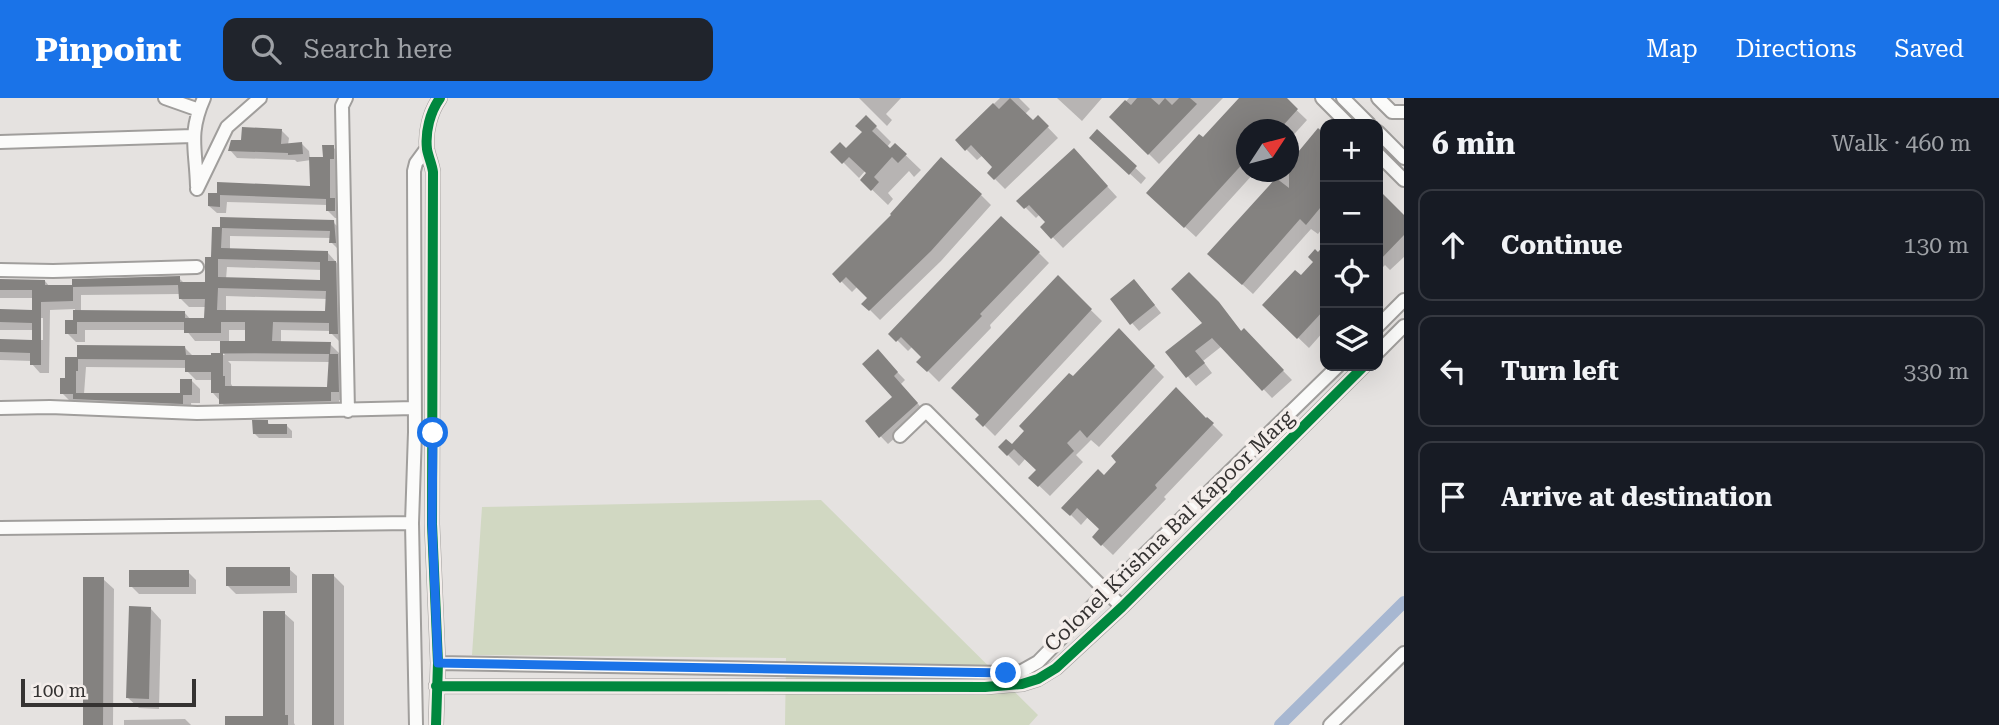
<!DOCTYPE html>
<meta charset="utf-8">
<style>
:root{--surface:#171b24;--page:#20242c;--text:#f1f3f6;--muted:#9ea1a6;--line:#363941;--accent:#1a73e8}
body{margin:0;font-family:"Roboto Serif",serif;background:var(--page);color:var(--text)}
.controls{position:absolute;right:21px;top:21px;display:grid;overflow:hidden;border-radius:14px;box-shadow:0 7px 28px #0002}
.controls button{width:63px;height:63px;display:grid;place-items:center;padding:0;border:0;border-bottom:2px solid var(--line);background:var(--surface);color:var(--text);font:35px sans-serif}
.compass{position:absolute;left:1236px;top:21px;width:63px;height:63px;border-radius:50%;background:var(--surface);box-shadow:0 7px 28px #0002;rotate:54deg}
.scale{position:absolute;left:21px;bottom:18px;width:175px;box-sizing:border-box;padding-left:7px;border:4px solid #353332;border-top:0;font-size:19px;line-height:24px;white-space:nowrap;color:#353332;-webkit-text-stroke:5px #f4eeeb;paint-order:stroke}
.stop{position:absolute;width:21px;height:21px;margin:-16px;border:5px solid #1a73e8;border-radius:50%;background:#fff}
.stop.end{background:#1a73e8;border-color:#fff;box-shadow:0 2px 7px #0008}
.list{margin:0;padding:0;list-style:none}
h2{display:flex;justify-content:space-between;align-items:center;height:91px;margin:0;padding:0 28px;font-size:30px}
h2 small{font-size:23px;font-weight:400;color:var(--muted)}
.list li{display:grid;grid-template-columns:46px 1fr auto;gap:21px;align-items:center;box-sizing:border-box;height:112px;margin:0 14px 14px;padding:0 14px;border:2px solid var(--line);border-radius:14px}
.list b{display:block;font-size:26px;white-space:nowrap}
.list em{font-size:23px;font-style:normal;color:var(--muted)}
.icon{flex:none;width:38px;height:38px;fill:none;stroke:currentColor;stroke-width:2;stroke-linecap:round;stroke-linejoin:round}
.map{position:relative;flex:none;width:1404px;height:627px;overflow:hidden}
header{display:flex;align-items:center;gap:42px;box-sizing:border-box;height:98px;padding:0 35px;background:var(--accent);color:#fff}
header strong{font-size:33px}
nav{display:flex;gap:38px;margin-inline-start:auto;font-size:24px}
.search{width:490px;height:63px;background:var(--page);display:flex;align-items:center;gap:18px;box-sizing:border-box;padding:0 24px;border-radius:14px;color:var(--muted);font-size:26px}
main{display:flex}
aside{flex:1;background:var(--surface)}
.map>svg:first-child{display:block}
</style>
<header>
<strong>Pinpoint</strong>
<div class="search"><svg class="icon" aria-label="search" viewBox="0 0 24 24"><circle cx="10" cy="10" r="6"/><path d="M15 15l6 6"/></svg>Search here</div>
<nav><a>Map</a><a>Directions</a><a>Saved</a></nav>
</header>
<main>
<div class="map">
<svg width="1404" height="627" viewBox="0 0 1404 627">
<rect width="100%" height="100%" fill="#e5e2e0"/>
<path fill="#d1d8c2" d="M821,402L1038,617L1029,627H785L786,560L472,557L482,409Z"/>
<path fill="#0003" fill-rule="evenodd" d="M859,0H901L886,16L892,22L887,28Z
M1000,0H1019L1030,11L1025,16L1033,24L1038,19L1058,40L1005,91L989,75L995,69L983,57L977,62L957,42Z
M1057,0H1102L1082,23Z
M1129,0H1223L1159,66L1112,19Z
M1242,0H1284L1307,22L1288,43V32H1246V74H1260L1257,76L1255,74L1196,139L1159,105L1203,42Z
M866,19L891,44L887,49L891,52L895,47L921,72L914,79L909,73L888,95L893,101L888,107L862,82L868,76L865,73L859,80L833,54L846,53L864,34Z
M281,32L289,40L288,47L302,46L309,53L310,61L325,60L333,49L340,56L341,67L337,68V104L342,109V120H335L327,112V107L227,104L226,115H217L209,108L210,96L312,89L311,62L297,64L295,62L237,60L230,52L243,44Z
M1318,32L1325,38V127L1318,136L1311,131L1253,196L1220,166L1260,101L1283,74H1288V67Z
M1097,34L1146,80L1141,86L1102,50Z
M1084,63L1117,99L1063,150L1043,129L1048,124L1040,116L1036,120L1019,103Z
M1378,94L1404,119V159L1390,172L1385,167L1378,174Z
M981,97L991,107L941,163L880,222L864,206L869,200L858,188L852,194L834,176Z
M222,121L333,124L342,133L340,153L331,144V140L230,138V152L328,155L344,173L346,244H340L331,235V233L281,232V245L330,246L339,255V259L346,267L347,302H339V311L230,314L213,295V282H196L187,273V270L86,269L84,296L182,297L191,282L200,291V305H191L192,314L84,309L78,304H71L62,295L66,282V261H79V249L185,250L194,259H213V257H225L222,254V243H195L186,232H85V244H76L67,235L75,224V211L50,212L49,275H40L32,266V263L0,262V243L34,244V232H0V213H34V200H0V183H45L50,189L179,180L185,186L206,185L221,131ZM227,169L322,172L321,184L226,181ZM180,196V200L189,209H206V222H191L184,214H81V197ZM226,198L327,201V214L226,213ZM39,220H43V242H39ZM229,232H247V245L229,244ZM228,263L330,264L329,290L233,289L231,286V266Z
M1325,149V232L1309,250L1264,207L1301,180L1315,164L1318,156Z
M1039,155L1049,165L990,227L991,230L939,284L919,264L924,259L913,248L908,253L891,236Z
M1058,180L1102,223L995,338L978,321Z
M1142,191L1161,215L1139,233L1112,202Z
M1227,216L1242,234L1244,233L1292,282L1272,300L1222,248L1203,263L1212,275L1196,288L1167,254Z
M1119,233L1164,279L1099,349L1091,342L1076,357L1083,364L1050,398L1031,380L1038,372L1026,360L1019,368L1000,349L1012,348Z
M878,254L905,282L901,286L925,314L888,346L867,324L895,299Z
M1207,321L1223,337L1164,399L1166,401L1113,457L1094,439L1101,431L1088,419L1081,427L1064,410L1104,379L1119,364Z
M267,324L271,328H287L292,333V340H259L254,335Z
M289,471L297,478V495L236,496L228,488Z
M188,474L196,482V496H139L131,488Z
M334,478L344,488V627H313Z
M103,481L114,491L113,627H84Z
M151,511L161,522L159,611L139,610L128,600Z
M284,515L294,524V625L295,627H227L265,619Z
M185,621L191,627H124V622Z"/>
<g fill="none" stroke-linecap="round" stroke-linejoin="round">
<path stroke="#a7b7d1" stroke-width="12" d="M1280,627L1404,504"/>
</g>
<path fill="#848280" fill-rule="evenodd" d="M1010,0L1033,22L1038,17L1049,28L994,82L987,75L992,69L971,47L965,53L955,42L993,5L999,11Z
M1137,0H1151L1159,7L1165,0L1172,7L1179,0H1190L1197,6L1148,57L1109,19L1125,2L1131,7Z
M1239,0H1287L1298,11L1279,32H1247V61L1184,130L1146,95L1199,36L1203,39Z
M866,17L877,28L872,33L890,50L895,45L907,56L898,65L892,59L874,79L879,84L871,93L860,82L866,75L849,59L842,66L830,54L840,44L846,50L862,34L855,28Z
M242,29L282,31L281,46L302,44L303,56L288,57V55L228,53L231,42H241Z
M1318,30L1325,36V104L1306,127L1300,121L1242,187L1207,156L1276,80L1289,90V65Z
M1097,31L1137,68L1129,77L1089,40Z
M322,47H334V61H330V100H335V113H326V101L220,97V109L208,108V95H217V84L310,88L309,59H323Z
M1074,50L1108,88L1051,141L1040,129L1045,124L1029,107L1024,111L1016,103Z
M941,59L982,96L931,153L869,213L861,206L867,200L846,179L840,185L832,176L891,117L890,116Z
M1378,91L1404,117V137L1378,164Z
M1001,118L1040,154L980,216L982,218L927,274L916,264L921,259L901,239L896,244L888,236Z
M220,119L334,122L336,145H329L330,133L222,130L221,150L328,153V163H336L338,236H329V225L273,224L272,243L331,244L330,256H338L339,294H331V303L219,306V295H211V274H185V262L78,261V273H76V295H180V281H192V297H183V306L73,301V296H60V280H65V259H77V247L185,248L186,257H211V255H223V278H225V288L327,289L329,256L220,255V243H245V224H221V235H184V224H77V236H65V222H73V212L185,213V220H204L205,201H179L178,187L73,189V203L41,204V267H30V255L0,254V241L32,242V225L0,224V211L32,212V192H0V181L45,182V187H72V181L180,178V184H205V159H211L212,129H220ZM218,161L320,164V182L218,179ZM218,190L326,193L325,213L217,212Z
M1325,146V211L1297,241L1262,207L1295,172L1301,177L1313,164L1308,159L1315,151L1318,154Z
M1189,174L1219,204L1241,233L1244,230L1284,272L1262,293L1212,240L1195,253L1205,265L1186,280L1165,254L1202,225L1171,191Z
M1058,177L1092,211L983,329L975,321L979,317L951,290Z
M1134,181L1155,207L1130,227L1110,201Z
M1119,230L1155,268L1087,340L1080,332L1067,345L1074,353L1038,389L1028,380L1036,372L1014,351L1007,358L998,349L1006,341L1012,346L1024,333L1019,328L1069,275L1073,278Z
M878,251L898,274L894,278L918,305L879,340L865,323L892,299L862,266Z
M1176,289L1206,320L1207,319L1214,325L1155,387L1157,390L1101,448L1092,439L1099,431L1077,410L1070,418L1061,410L1098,371L1104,377L1116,364L1111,358Z
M252,322H268V326H287V336H253Z
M226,469H290V488H226Z
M129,472H189V489H129Z
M312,476H334V627H312Z
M83,479H104L103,627H83Z
M129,508L151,509L149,601L126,600Z
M263,513H285V617H288V627H225V618H263Z"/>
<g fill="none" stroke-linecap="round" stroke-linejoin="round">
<g stroke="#a09e9c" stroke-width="16">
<path id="minor" d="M165,0L199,12
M346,0L342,8L348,313
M1322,0L1348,26
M1343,0L1369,26
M1378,0L1392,14H1404
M1378,34L1404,60
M0,44L193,38
M1378,56L1404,82
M197,88C196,51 188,36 204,0
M197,91L227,29L260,0
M0,172L53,173L197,169
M1378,228L1404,202
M1378,254L1404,228
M0,310L50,309L197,315L414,310
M900,338L926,313L1122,509
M0,430L412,425
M438,565L1006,575L1022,573L1038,564L1106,494L1338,268
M436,588L985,589L1022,586L1038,581L1056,570L1122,509L1364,268
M416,627L412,425L415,334L414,73L416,65L427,50
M436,627L438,565L432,426L433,74C432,66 428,58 427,51C425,34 430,14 440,0
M1330,627L1404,555"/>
</g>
<use href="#minor" stroke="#fbfbfa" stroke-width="12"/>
<g stroke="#f4eeeb" stroke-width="15">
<path id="cycleway" d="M436,588L985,589L1022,586L1038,581L1056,570L1122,509L1364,268
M436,627L438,565L432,426L433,74C432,66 428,58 427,51C425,34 430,14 440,0"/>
</g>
<use href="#cycleway" stroke="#00873e" stroke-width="10"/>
</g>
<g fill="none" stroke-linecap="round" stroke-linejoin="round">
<path stroke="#1a73e8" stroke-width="9" d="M433,335L432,426L438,565L1006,575"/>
</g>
<g text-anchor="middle" stroke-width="7" stroke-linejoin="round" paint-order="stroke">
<g font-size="21" fill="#353332" stroke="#f4eeeb">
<text transform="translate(1169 433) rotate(-44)" y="7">Colonel Krishna Bal Kapoor Marg</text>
</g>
</g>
</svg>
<div class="controls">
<button>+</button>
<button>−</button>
<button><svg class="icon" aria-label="locate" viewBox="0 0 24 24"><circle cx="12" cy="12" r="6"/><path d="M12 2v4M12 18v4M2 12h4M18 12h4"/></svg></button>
<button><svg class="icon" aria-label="layers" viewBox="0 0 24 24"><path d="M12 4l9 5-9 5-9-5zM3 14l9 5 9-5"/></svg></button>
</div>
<svg class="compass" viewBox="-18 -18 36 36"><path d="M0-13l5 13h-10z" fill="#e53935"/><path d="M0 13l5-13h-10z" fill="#9ea1a6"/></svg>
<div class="scale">100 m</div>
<div class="stop" style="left:433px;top:335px"></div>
<div class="stop end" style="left:1006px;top:575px"></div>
</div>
<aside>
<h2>6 min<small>Walk · 460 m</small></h2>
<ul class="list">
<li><svg class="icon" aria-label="ahead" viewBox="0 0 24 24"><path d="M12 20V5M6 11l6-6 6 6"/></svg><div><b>Continue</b></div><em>130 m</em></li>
<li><svg class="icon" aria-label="left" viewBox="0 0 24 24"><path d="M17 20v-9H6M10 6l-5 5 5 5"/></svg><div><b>Turn left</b></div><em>330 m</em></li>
<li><svg class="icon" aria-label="arrive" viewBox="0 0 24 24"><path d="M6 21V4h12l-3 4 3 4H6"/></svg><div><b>Arrive at destination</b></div></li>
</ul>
</aside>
</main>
